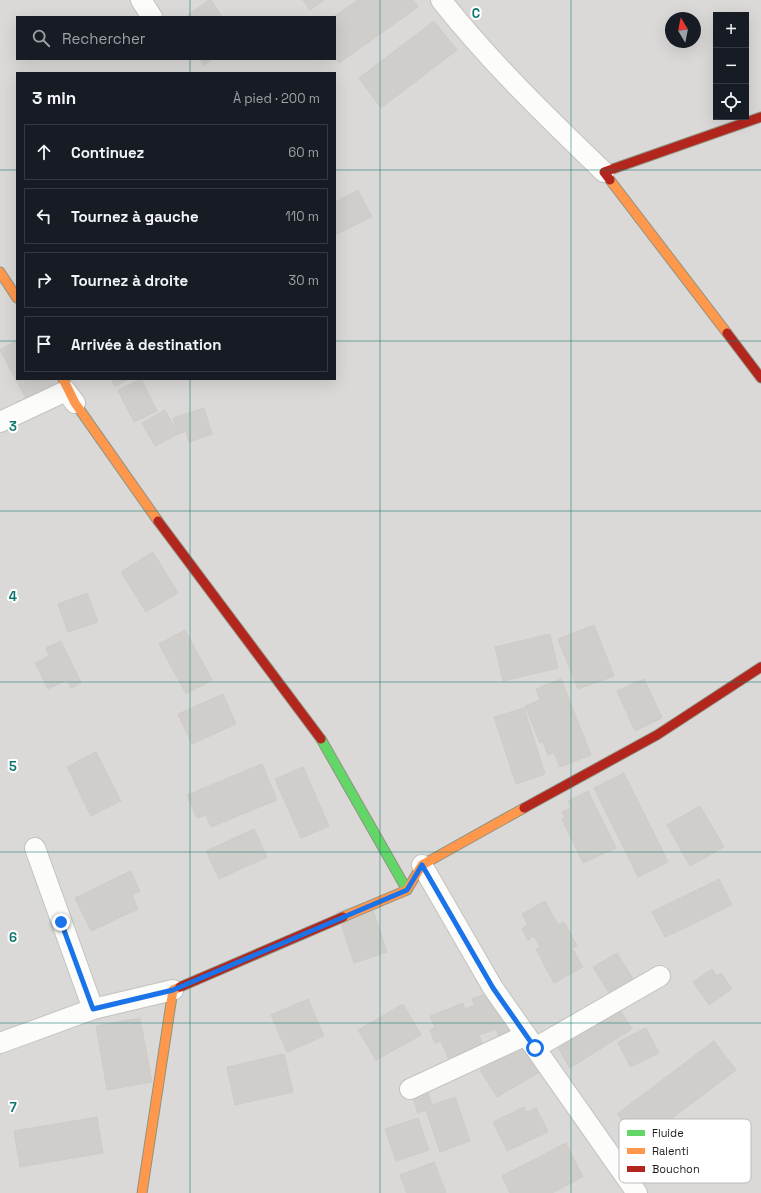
<!DOCTYPE html>
<html lang="fr">
<meta charset="utf-8">
<style>
:root{--surface:#171b24;--page:#242831;--text:#f1f3f6;--muted:#9ea1a6;--line:#363941}
body{margin:0;font-family:"Space Grotesk",sans-serif;background:var(--page);color:var(--text)}
.controls{position:absolute;right:12px;top:12px;display:grid;overflow:hidden;border-radius:0px;box-shadow:0 4px 16px #0002}
.controls button{width:36px;height:36px;display:grid;place-items:center;padding:0;border:0;border-bottom:1px solid var(--line);background:var(--surface);color:var(--text);font:20px sans-serif}
.compass{position:absolute;left:665px;top:12px;width:36px;height:36px;border-radius:50%;background:var(--surface);box-shadow:0 4px 16px #0002;rotate:350deg}
.stop{position:absolute;width:12px;height:12px;margin:-9px;border:3px solid #1a73e8;border-radius:50%;background:#fff}
.stop.end{background:#1a73e8;border-color:#fff;box-shadow:0 1px 4px #0008}
.list{margin:0;padding:0;list-style:none}
h2{display:flex;justify-content:space-between;align-items:center;height:52px;margin:0;padding:0 16px;font-size:17px}
h2 small{font-size:13px;font-weight:400;color:var(--muted)}
.list li{display:grid;grid-template-columns:26px 1fr auto;gap:12px;align-items:center;box-sizing:border-box;height:56px;margin:0 8px 8px;padding:0 8px;border:1px solid var(--line);border-radius:0px}
.list b{display:block;font-size:15px;white-space:nowrap}
.list em{font-size:13px;font-style:normal;color:var(--muted)}
.icon{flex:none;width:22px;height:22px;fill:none;stroke:currentColor;stroke-width:2;stroke-linecap:round;stroke-linejoin:round}
.map{position:relative;flex:none;width:761px;height:1193px;overflow:hidden}
.search{position:absolute;background:var(--surface);box-shadow:0 4px 16px #0002;left:16px;top:16px;width:320px;height:44px;display:flex;align-items:center;gap:10px;box-sizing:border-box;padding:0 14px;border-radius:0px;color:var(--muted);font-size:15px}
.panel{position:absolute;background:var(--surface);box-shadow:0 4px 16px #0002;left:16px;top:72px;width:320px;height:308px;border-radius:0px}
.map>svg:first-child{display:block}
</style>
<div class="map">
<svg width="761" height="1193" viewBox="0 0 761 1193">
<rect width="100%" height="100%" fill="#ebeae6"/>
<path fill="#dad9d7" fill-rule="evenodd" d="M0,0H761V1193H0ZM716,15H746V117H716ZM17,17H335V59H17ZM671,18H695V42H671ZM17,73H335V379H17Z"/>
<path fill="#d0cecb" stroke="#cecbc8" d="M209,0H211L222,17H185Z
M303,0H324L310,10Z
M358,0H413L418,7L339,63L335,57V17H333Z
M434,21L457,50L381,108L359,78Z
M200,59H213L204,65Z
M358,190L372,217L335,235V202Z
M17,340V379H59L63,386L29,404L0,350Z
M111,379H129L115,386Z
M141,379L157,411L134,422L118,390Z
M204,408L212,434L189,442L186,431L178,434L173,418Z
M165,410L178,434L155,446L142,423Z
M153,552L178,593L146,612L121,572Z
M87,593L98,622L68,632L58,604Z
M594,625L614,676L578,689L558,639Z
M185,630L212,680L186,694L159,644Z
M550,634L558,668L503,681L495,647Z
M61,641L81,683L71,688L67,680L48,689L35,663L49,656L46,648Z
M561,679L591,755L560,767L554,752L548,755L543,742L540,743L525,706L540,700L536,689Z
M644,679L662,718L635,731L617,691Z
M223,694L236,724L192,744L178,714Z
M524,708L545,774L516,784L494,717Z
M96,752L121,801L91,816L67,767Z
M262,764L277,800L211,827L206,815L197,818L187,795Z
M303,767L329,826L301,838L275,779Z
M624,773L668,862L638,877L594,788Z
M588,791L616,848L583,863L562,819L565,818L562,812L571,808L568,801Z
M700,806L724,847L690,866L667,825Z
M254,829L267,857L219,879L206,851Z
M131,871L140,891L132,895L138,909L91,931L75,898Z
M719,879L732,905L665,937L652,912Z
M370,901L387,952L354,963L337,912Z
M545,901L558,925L564,922L577,946L572,948L583,967L554,983L536,949L540,947L534,936L528,940L522,929L528,925L522,914Z
M617,953L635,982L611,996L593,967Z
M712,969L717,976L721,973L732,989L709,1005L693,982Z
M495,990L514,1033L500,1039L496,1029L479,1035L483,1045L448,1058L441,1041L435,1043L430,1030L435,1028L430,1016L463,1003L465,1009L475,1005L472,999Z
M308,999L324,1036L287,1052L271,1015Z
M403,1004L421,1035L376,1060L358,1030Z
M619,1008L632,1029L570,1068L557,1046Z
M140,1018L152,1082L107,1090L96,1026Z
M646,1028L659,1053L630,1067L618,1042Z
M714,1041L736,1070L639,1143L617,1114Z
M523,1045L540,1072L497,1097L480,1070Z
M284,1054L293,1092L235,1105L227,1067Z
M427,1090L432,1105L455,1097L470,1141L440,1152L426,1110L418,1113L412,1096Z
M524,1107L527,1112L536,1108L548,1132L507,1151L493,1122Z
M97,1117L103,1153L20,1167L14,1131Z
M418,1118L429,1150L396,1161L385,1129Z
M566,1143L583,1177L552,1193H510L502,1176Z
M434,1162L446,1193H407L400,1175Z"/>
<g fill="none" stroke-linecap="round" stroke-linejoin="round">
<g stroke="#c2c2c0" stroke-width="22">
<path id="street" d="M141,0L152,17
M441,0C490,62 547,117 604,172
M0,422L66,391L75,403
M35,848L93,1009
M422,865L493,988L637,1193
M0,1043L93,1009L173,990
M535,1048L660,976
M410,1089L526,1035"/>
</g>
<g stroke="#909380" stroke-width="11">
<path id="fast" d="M321,739L407,890"/>
</g>
<g stroke="#909380" stroke-width="11">
<path id="slow" d="M610,180L727,333
M0,272L17,298
M63,379L75,403L158,521
M343,917L407,890L422,865L524,808
M142,1193L173,990L180,987"/>
</g>
<g stroke="#909380" stroke-width="11">
<path id="jam" d="M610,180L604,172L761,117
M727,333L761,378
M158,521L321,739
M524,808L657,735L761,667
M180,987L343,917"/>
</g>
<use href="#street" stroke="#fcfcfb" stroke-width="20"/>
<use href="#fast" stroke="#63d668" stroke-width="9"/>
<use href="#slow" stroke="#ff974d" stroke-width="9"/>
<use href="#jam" stroke="#b3261e" stroke-width="9"/>
</g>
<g fill="none" stroke-linecap="round" stroke-linejoin="round">
<path stroke="#1a73e8" stroke-width="5" d="M61,922L93,1009L173,990L407,890L422,865L493,988L535,1048"/>
</g>
<path fill="none" stroke="#0f766e" stroke-width="1" stroke-opacity="0.55" d="M190,0V17M380,0V1193M571,0V1193M190,59V73M0,170H17M335,170H761M0,341H17M335,341H761M190,379V1193M0,511H761M0,682H761M0,852H761M0,1023H761"/>
<rect x="619" y="1119" width="132" height="64" rx="6" fill="#fff" stroke="#bbb" stroke-width="1"/>
<rect x="627" y="1130" width="18" height="6" fill="#63d668"/>
<rect x="627" y="1148" width="18" height="6" fill="#ff974d"/>
<rect x="627" y="1166" width="18" height="6" fill="#b3261e"/>
<g font-size="11" fill="#1d1d1d">
<text x="652" y="1137">Fluide</text>
<text x="652" y="1155">Ralenti</text>
<text x="652" y="1173">Bouchon</text>
</g>
<g font-size="13" text-anchor="middle" font-weight="bold" fill="#0f766e" stroke="#fff" stroke-width="4" stroke-linejoin="round" paint-order="stroke">
<text x="476" y="18">C</text>
<text x="13" y="431">3</text>
<text x="13" y="601">4</text>
<text x="13" y="771">5</text>
<text x="13" y="942">6</text>
<text x="13" y="1112">7</text>
</g>
</svg>
<div class="controls">
<button>+</button>
<button>−</button>
<button><svg class="icon" aria-label="locate" viewBox="0 0 24 24"><circle cx="12" cy="12" r="6"/><path d="M12 2v4M12 18v4M2 12h4M18 12h4"/></svg></button>
</div>
<svg class="compass" viewBox="-18 -18 36 36"><path d="M0-13l5 13h-10z" fill="#e53935"/><path d="M0 13l5-13h-10z" fill="#9ea1a6"/></svg>
<div class="stop" style="left:535px;top:1048px"></div>
<div class="stop end" style="left:61px;top:922px"></div>
<div class="search"><svg class="icon" aria-label="search" viewBox="0 0 24 24"><circle cx="10" cy="10" r="6"/><path d="M15 15l6 6"/></svg>Rechercher</div>
<section class="panel">
<h2>3 min<small>À pied · 200 m</small></h2>
<ul class="list">
<li><svg class="icon" aria-label="ahead" viewBox="0 0 24 24"><path d="M12 20V5M6 11l6-6 6 6"/></svg><div><b>Continuez</b></div><em>60 m</em></li>
<li><svg class="icon" aria-label="left" viewBox="0 0 24 24"><path d="M17 20v-9H6M10 6l-5 5 5 5"/></svg><div><b>Tournez à gauche</b></div><em>110 m</em></li>
<li><svg class="icon" aria-label="right" viewBox="0 0 24 24"><path d="M7 20v-9h11M14 6l5 5-5 5"/></svg><div><b>Tournez à droite</b></div><em>30 m</em></li>
<li><svg class="icon" aria-label="arrive" viewBox="0 0 24 24"><path d="M6 21V4h12l-3 4 3 4H6"/></svg><div><b>Arrivée à destination</b></div></li>
</ul>
</section>
</div>
